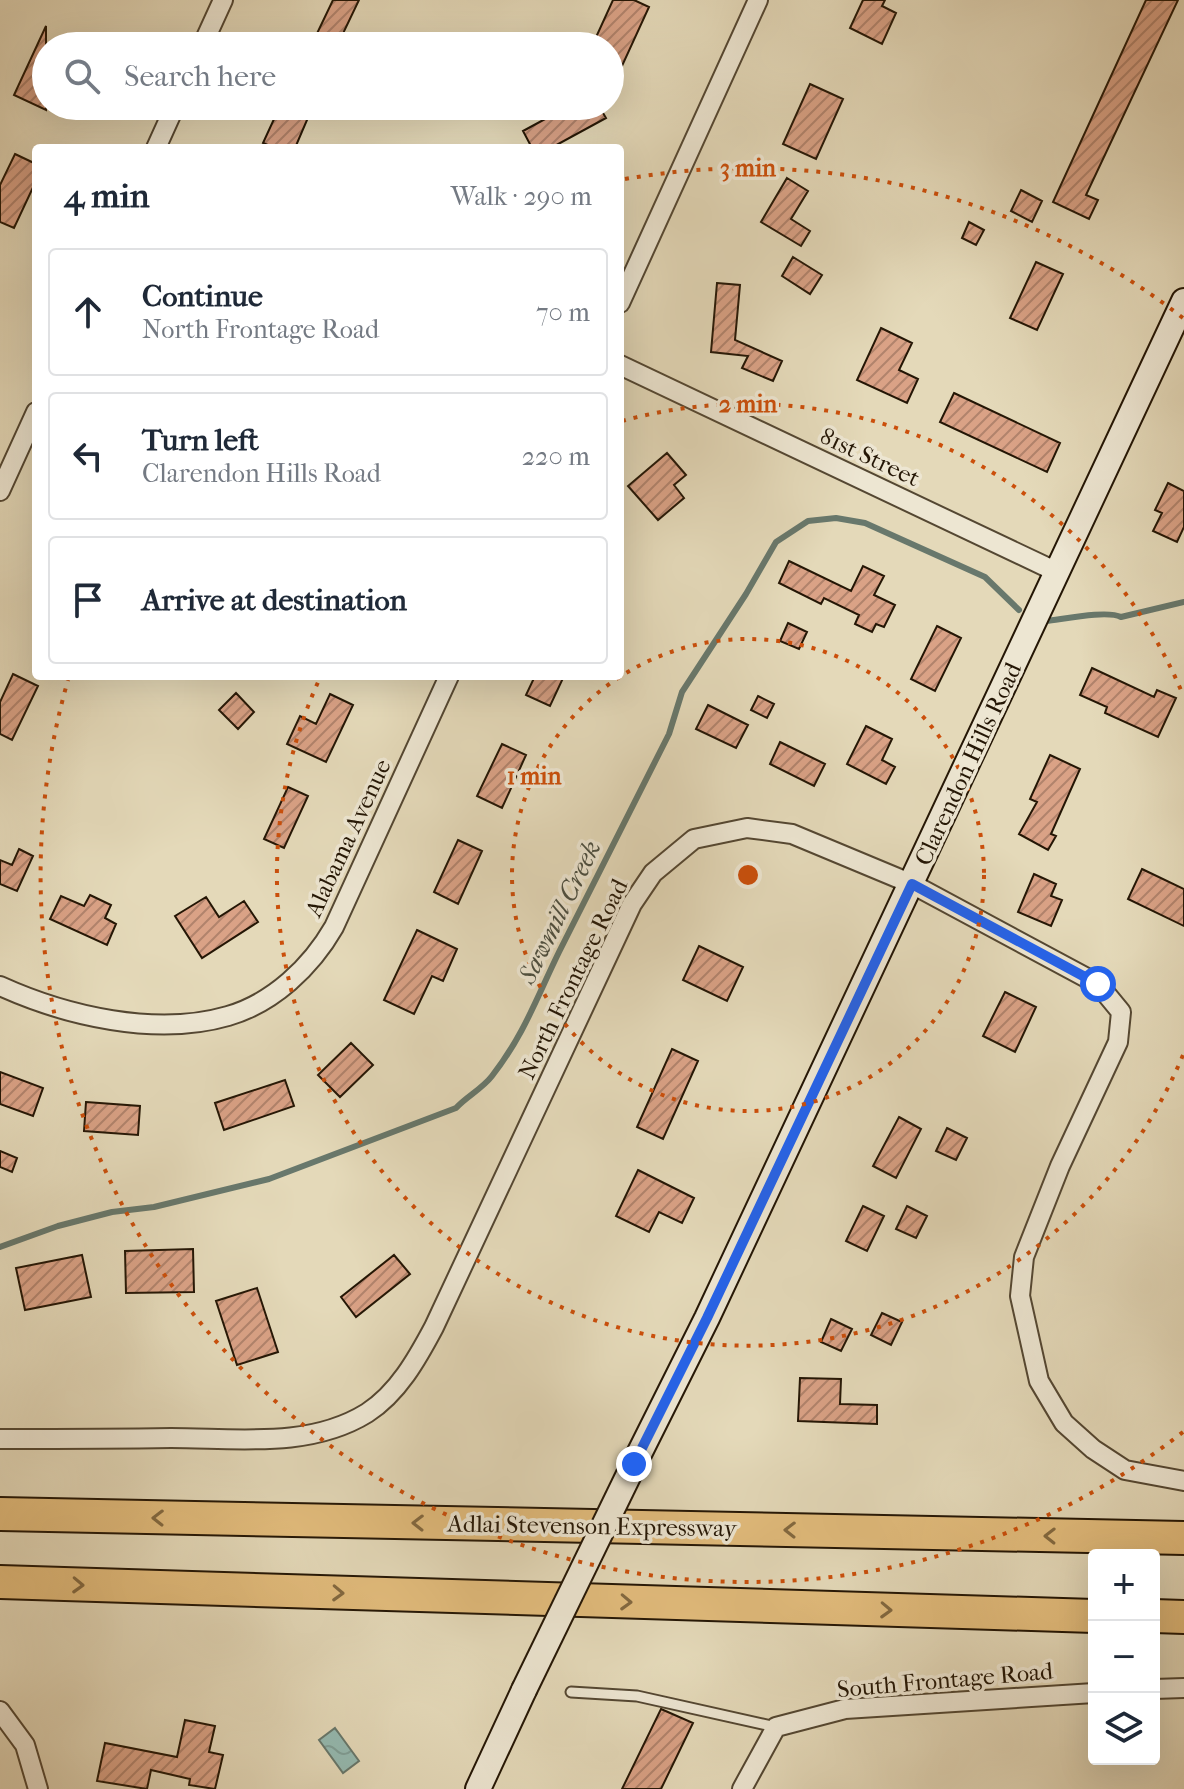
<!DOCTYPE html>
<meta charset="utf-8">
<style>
:root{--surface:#fff;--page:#f6f6f7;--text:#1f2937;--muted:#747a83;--line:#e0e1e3}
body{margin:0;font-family:"IM FELL French Canon",serif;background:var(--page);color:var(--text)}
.controls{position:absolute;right:24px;bottom:24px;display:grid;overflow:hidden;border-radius:8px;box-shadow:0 8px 32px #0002}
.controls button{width:72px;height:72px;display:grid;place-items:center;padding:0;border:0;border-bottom:2px solid var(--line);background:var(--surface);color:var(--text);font:40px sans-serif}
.stop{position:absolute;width:24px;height:24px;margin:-18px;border:6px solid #2563eb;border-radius:50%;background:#fff}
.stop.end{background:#2563eb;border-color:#fff;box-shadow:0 2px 8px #0008}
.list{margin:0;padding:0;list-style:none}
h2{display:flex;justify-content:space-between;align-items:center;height:104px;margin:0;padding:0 32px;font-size:34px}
h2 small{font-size:26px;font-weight:400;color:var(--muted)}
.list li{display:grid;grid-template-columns:52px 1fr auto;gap:24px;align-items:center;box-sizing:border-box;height:128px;margin:0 16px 16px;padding:0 16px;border:2px solid var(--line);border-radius:8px}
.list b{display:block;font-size:30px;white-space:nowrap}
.list p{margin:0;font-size:26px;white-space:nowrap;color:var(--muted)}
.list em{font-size:26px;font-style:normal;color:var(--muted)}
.icon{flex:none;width:44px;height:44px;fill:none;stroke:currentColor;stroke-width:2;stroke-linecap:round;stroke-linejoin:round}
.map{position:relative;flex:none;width:1184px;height:1789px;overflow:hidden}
.search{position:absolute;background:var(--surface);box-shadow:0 8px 32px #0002;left:32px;top:32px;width:592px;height:88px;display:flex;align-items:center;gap:20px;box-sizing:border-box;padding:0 28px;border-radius:44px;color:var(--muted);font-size:30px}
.panel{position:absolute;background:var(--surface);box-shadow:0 8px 32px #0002;left:32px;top:144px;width:592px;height:536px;border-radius:8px}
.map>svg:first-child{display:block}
</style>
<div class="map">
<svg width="1184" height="1789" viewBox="0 0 1184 1789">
<defs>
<pattern id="water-waves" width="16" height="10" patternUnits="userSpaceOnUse" patternTransform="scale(2)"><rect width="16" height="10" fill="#95bab1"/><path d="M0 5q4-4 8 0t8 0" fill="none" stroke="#809f97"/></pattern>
<pattern id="building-hatch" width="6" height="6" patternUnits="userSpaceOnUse" patternTransform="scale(2)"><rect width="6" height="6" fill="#daa286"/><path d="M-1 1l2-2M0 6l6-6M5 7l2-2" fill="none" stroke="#b1836c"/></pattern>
</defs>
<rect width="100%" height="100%" fill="#e4d9b9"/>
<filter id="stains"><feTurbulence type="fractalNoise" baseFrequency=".0025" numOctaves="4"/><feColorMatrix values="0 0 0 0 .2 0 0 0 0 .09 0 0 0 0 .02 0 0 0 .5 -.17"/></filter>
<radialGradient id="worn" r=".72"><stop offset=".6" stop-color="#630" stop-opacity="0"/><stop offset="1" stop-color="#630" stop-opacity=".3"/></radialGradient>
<path fill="url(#water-waves)" stroke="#68786c" stroke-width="2" d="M335,1728L359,1761L343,1773L319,1740Z"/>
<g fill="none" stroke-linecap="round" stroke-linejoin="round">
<path stroke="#68786c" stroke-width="6" d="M1046,621C1064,619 1107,610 1121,617L1184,602
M0,1247L58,1226L112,1212L154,1207L269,1179L456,1108C467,1096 482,1089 492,1076C524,1035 537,997 559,952C596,879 632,806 669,734L682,692L746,594L776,542L808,521L836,518L865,523L985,577L1019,610"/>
</g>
<path fill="url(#building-hatch)" stroke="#241605" stroke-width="2" d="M333,0H359L337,46H311Z
M613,0H634L649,7L622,66L610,61V46H592Z
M863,0H885L882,6L896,13L882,44L850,28Z
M1146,0H1178L1086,195L1098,200L1089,219L1053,202Z
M46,26V110L14,95Z
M810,84L843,99L816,159L783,144Z
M280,106H313L295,148H275L263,143Z
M569,106H599L606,118L551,148H532L523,131Z
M15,154L36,164V181L14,228L0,222V185Z
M787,178L808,191L791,219L810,231L801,246L761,222Z
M1021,190L1042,201L1032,222L1011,211Z
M969,222L984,230L976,245L962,238Z
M793,257L822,275L810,294L782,276Z
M1036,262L1063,274L1037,330L1010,318Z
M717,283L740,285L735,340L782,361L773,381L742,368L748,356L711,352Z
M881,328L912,343L899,370L918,379L907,403L857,380Z
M954,393L1060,443L1047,472L940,422Z
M667,453L686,475L674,485L684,498L658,520L628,486Z
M1168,483L1184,491V527L1177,542L1153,531L1162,513L1155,510Z
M789,561L851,591L863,566L884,576L874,595L895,605L884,627L876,624L872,632L855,624L859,615L824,598L821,604L779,583Z
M788,623L807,632L799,649L780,641Z
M937,626L961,638L935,691L911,679Z
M1092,668L1154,697L1157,690L1176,698L1158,737L1105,713L1107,707L1080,695Z
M13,674L38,686L12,740L0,734V702Z
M535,676H564L550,706L526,695Z
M236,693L254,712L238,729L219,710Z
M330,694L353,705L326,762L287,744L300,716L316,724Z
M758,696L774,704L767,718L751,710Z
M708,705L748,725L736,748L696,729Z
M866,726L892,739L882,760L895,767L886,784L847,764Z
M780,742L825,764L814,786L770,764Z
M502,744L526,755L502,808L477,796Z
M1050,755L1080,769L1051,834L1056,836L1048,850L1019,834L1037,802L1030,799Z
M288,787L308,796L284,848L264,839Z
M458,840L482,851L458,904L434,892Z
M19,849L33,856L17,891L0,884V860L12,865Z
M1142,869L1184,889V926L1128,899Z
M1034,874L1056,884L1051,896L1062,900L1051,926L1018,912Z
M90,895L111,905L105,918L116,924L107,945L50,919L61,896L84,906Z
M206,897L219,917L244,901L258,922L202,958L175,916Z
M417,930L457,949L443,981L432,976L414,1014L384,1000Z
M699,946L743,967L727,1001L683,980Z
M1005,992L1036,1007L1015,1052L983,1036Z
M351,1043L373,1065L340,1097L318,1075Z
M672,1049L698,1061L663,1139L637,1127Z
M0,1072L43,1088L33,1116L0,1104Z
M285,1080L294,1106L224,1130L215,1103Z
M86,1102L140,1106L138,1135L84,1131Z
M899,1117L921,1129L896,1178L873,1166Z
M947,1128L967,1138L956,1160L936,1151Z
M0,1151L17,1158L12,1172L0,1167Z
M638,1170L694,1198L682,1223L659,1212L649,1232L616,1216Z
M863,1206L884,1216L867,1251L846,1241Z
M907,1206L927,1216L916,1238L896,1229Z
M193,1249L194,1292L126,1293L125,1251Z
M82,1255L91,1297L25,1310L16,1268Z
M394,1255L410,1274L356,1317L341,1297Z
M257,1288L278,1352L237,1365L216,1301Z
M882,1313L902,1322L891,1345L871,1335Z
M831,1319L852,1329L841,1351L821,1342Z
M800,1378L841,1379L840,1404L877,1405V1424L798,1421Z
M661,1709L693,1723L661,1789H622Z
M185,1720L215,1726L209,1752L223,1755L215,1789L189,1785L190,1779L151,1770L147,1789L97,1781L105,1743L177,1757Z"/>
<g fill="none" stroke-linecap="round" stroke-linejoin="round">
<g stroke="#544732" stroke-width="13">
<path id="lane" d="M571,1692L637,1696L776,1727"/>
</g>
<g stroke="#544732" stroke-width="22">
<path id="street" d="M202,46L223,0
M156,148L175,106
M620,303L758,0
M620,365L1057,572
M0,491L36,412
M0,986C66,1016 156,1037 228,1016C273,1003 311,967 334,927L449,676
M0,1439C57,1439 114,1439 171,1438C236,1438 309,1449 367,1413C398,1393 417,1359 434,1327L632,904L653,873L694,839L747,828L792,834L912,884L1098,984L1121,1012L1118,1042L1060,1166L1024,1257L1020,1296L1039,1381L1064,1423L1093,1449L1125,1470L1184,1481
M1154,1689L1184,1688
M0,1711L25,1745L38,1789
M742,1789L776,1727L845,1709L1094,1693"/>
</g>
<g stroke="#241605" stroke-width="28">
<path id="secondary" d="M634,1464L707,1318L1184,301
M478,1789L524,1690"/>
</g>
<g stroke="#241605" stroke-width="36">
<path id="highway" d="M0,1514L1184,1538
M0,1582L1094,1616
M1154,1616L1184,1617"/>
</g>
<use href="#lane" stroke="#ede6d2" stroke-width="9"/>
<use href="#street" stroke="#ede6d2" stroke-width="18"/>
<use href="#secondary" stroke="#ede6d2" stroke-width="24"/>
<use href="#highway" stroke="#e2bc7c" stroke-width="32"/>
<g stroke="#241605" stroke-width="28" stroke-linecap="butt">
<path id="secondary-bridge" d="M524,1690L634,1464"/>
</g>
<use href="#secondary-bridge" stroke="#ede6d2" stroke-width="24"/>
</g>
<defs><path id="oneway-chevron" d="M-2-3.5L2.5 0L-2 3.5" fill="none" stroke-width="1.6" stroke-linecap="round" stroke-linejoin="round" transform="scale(2)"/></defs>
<g stroke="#836940">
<use href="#oneway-chevron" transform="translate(158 1518) rotate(-179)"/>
<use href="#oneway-chevron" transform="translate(418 1523) rotate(-179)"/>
<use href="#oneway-chevron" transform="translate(790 1530) rotate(-179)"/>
<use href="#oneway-chevron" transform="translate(1050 1536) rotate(-179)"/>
<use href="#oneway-chevron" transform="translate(78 1585) rotate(2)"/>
<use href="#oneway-chevron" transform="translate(338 1593) rotate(2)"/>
<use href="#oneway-chevron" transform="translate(626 1602) rotate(2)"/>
<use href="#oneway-chevron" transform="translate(886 1610) rotate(2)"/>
</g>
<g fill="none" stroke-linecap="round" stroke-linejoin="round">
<path stroke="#2563eb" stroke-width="10" d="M634,1464L707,1318L912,884L1098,984"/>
</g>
<g fill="none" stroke="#cb4f0b" stroke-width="4" stroke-dasharray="4 8">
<circle cx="748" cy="875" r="236"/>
<path d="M1183 1055A471 471 0 1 1 319 680M622 421A471 471 0 0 1 1183 695"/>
<path d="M1183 1432A707 707 0 0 1 68 680M625 179A707 707 0 0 1 1183 318"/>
</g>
<g text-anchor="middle" stroke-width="7" stroke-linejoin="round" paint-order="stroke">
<g font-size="24" fill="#241605" stroke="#ede6d2">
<text transform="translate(870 457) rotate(25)" y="8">81st Street</text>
<text transform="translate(968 764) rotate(-65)" y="8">Clarendon Hills Road</text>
<text transform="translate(348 838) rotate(-65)" y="8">Alabama Avenue</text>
<text transform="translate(573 979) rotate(-64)" y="8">North Frontage Road</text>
<text transform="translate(592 1526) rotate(1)" y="8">Adlai Stevenson Expressway</text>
<text transform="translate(945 1680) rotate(-5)" y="8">South Frontage Road</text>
</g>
<g font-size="26" font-style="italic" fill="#4c4f41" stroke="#ede6d2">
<text transform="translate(559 912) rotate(-64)" y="9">Sawmill Creek</text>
</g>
</g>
<circle cx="748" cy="875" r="12" fill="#cb4f0b" stroke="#ede6d2" stroke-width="4"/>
<g font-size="24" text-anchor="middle" font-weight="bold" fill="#cb4f0b" stroke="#ede6d2" stroke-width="7" stroke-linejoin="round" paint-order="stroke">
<text x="748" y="176">3 min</text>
<text x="748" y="412">2 min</text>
<text x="534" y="784">1 min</text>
</g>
<rect width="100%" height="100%" filter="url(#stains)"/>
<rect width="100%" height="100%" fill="url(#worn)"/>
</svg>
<div class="controls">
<button>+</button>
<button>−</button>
<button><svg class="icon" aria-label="layers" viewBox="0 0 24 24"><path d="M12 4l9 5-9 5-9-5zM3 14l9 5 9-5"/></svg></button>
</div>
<div class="stop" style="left:1098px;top:984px"></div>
<div class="stop end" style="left:634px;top:1464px"></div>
<div class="search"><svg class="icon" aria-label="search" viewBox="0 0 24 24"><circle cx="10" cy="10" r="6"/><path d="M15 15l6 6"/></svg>Search here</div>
<section class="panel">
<h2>4 min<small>Walk · 290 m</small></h2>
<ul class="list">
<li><svg class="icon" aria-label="ahead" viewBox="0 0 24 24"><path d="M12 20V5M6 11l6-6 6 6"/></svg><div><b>Continue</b><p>North Frontage Road</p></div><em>70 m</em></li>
<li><svg class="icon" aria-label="left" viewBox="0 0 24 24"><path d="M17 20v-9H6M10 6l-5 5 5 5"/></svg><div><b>Turn left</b><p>Clarendon Hills Road</p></div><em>220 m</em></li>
<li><svg class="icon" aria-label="arrive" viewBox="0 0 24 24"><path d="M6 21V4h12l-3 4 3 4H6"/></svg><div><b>Arrive at destination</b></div></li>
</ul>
</section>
</div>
